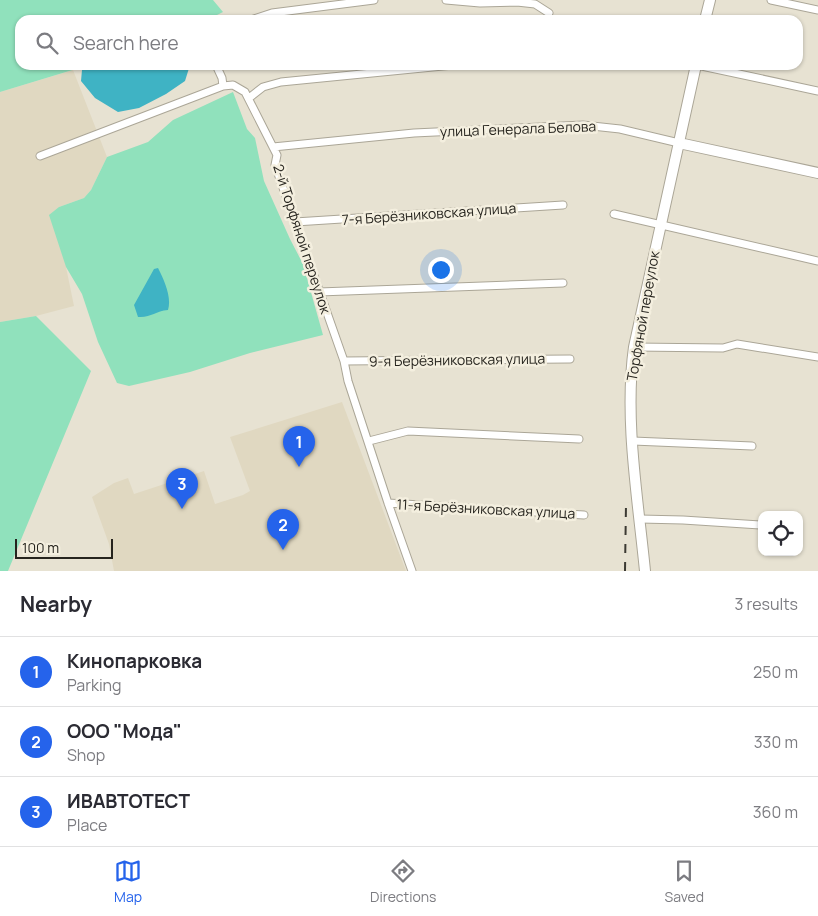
<!DOCTYPE html>
<meta charset="utf-8">
<style>
:root{--surface:#fff;--page:#f2f2f3;--text:#2b2b33;--muted:#7c7c81;--line:#e1e1e2;--accent:#2563eb}
body{margin:0;font-family:Manrope,sans-serif;background:var(--page);color:var(--text)}
.controls{position:absolute;right:15px;bottom:15px;display:grid;overflow:hidden;border-radius:10px;box-shadow:0 1px 4px #0004}
.controls button{width:45px;height:45px;display:grid;place-items:center;padding:0;border:0;border-bottom:1px solid var(--line);background:var(--surface);color:var(--text);font:25px sans-serif}
.scale{position:absolute;left:15px;bottom:12px;width:98px;box-sizing:border-box;padding-left:5px;border:2px solid #26241e;border-top:0;font-size:14px;line-height:18px;white-space:nowrap;color:#26241e;-webkit-text-stroke:4px #f4efdf;paint-order:stroke}
.you{position:absolute;left:440px;top:269px;width:18px;height:18px;margin:-12px;border:4px solid #fff;border-radius:50%;background:#1a73e8;box-shadow:0 0 0 8px #1a73e833}
.badge{display:grid;place-items:center;width:32px;height:32px;border-radius:50%;background:var(--accent);color:#fff;font-size:16px;font-weight:700}
.pin{position:absolute;translate:-50% -41px;filter:drop-shadow(0 1px 2px #0008)}
.pin::after{content:'';position:absolute;top:26px;width:18px;height:15px;background:inherit;clip-path:polygon(0 0,100% 0,50% 100%)}
.list{margin:0;padding:0;list-style:none}
h2{display:flex;justify-content:space-between;align-items:center;height:65px;margin:0;padding:0 20px;font-size:21px}
h2 small{font-size:16px;font-weight:400;color:var(--muted)}
.list li{display:grid;grid-template-columns:32px 1fr auto;gap:15px;align-items:center;box-sizing:border-box;height:70px;padding:0 20px;border-top:1px solid var(--line)}
.list b{display:block;font-size:19px;white-space:nowrap}
.list p{margin:0;font-size:16px;white-space:nowrap;color:var(--muted)}
.list em{font-size:16px;font-style:normal;color:var(--muted)}
.icon{flex:none;width:28px;height:28px;fill:none;stroke:currentColor;stroke-width:2;stroke-linecap:round;stroke-linejoin:round}
.map{position:relative;flex:none;width:818px;height:571px;overflow:hidden}
.search{position:absolute;background:var(--surface);box-shadow:0 1px 4px #0004;left:15px;right:15px;top:15px;height:55px;display:flex;align-items:center;gap:12px;box-sizing:border-box;padding:0 18px;border-radius:15px;color:var(--muted);font-size:19px}
.sheet{height:275px;background:var(--surface)}
nav{display:flex;justify-content:space-around;align-items:center;box-sizing:border-box;height:70px;border-top:1px solid var(--line);background:var(--surface);font-size:14px;color:var(--muted)}
nav a{display:grid;justify-items:center;gap:2px}
nav .on{color:var(--accent)}
.map>svg:first-child{display:block}
</style>
<div class="map">
<svg width="818" height="571" viewBox="0 0 818 571">
<rect width="100%" height="100%" fill="#e7e2d2"/>
<path fill="#e0d8c1" d="M73,70L107,157L91,190L84,198L59,207L66,267L74,306L36,316L0,322V92Z
M342,402L406,571H114L109,544L92,497L114,483L128,478L134,494L204,471L215,504L243,495L250,491L230,437Z"/>
<path fill="#90e1bc" d="M0,0H213L223,12L207,20H20V65H89L0,92Z
M233,92L247,129L255,138L264,181L290,239L303,264L323,335L250,353L190,372L129,386L117,383L98,342L82,294L66,267L49,215L59,207L84,198L91,190L107,157L148,142L173,120Z
M36,316L91,371L8,571H0V322Z"/>
<path fill="#3fb3c4" d="M96,65H190L185,81L166,94L139,108L118,112L95,98L81,81L82,70Z
M158,268C164,280 172,297 168,310C155,311 151,318 138,317L134,305L154,269Z"/>
<g fill="none" stroke-linecap="round" stroke-linejoin="round">
<g stroke="#aba697" stroke-width="9">
<path id="street" d="M446,0L480,3L517,2L535,4L549,13
M771,0L818,10
M251,20L272,13L374,0
M216,65L222,78L223,86
M697,65L818,91
M249,98L263,87L281,82L453,65
M273,147L414,133L583,125L620,129L679,143
M40,156L223,86L233,85L245,92L277,155L275,165L344,361L348,381L388,503L412,571
M614,214L818,261
M295,222L563,205
M319,292L563,283
M634,347L723,348L737,344L818,357
M344,361L570,359
M369,441L408,431L579,439
M633,441L752,446
M388,503L584,515
M640,519L683,520L760,525"/>
</g>
<g stroke="#aba697" stroke-width="12">
<path id="secondary" d="M705,20L710,0
M679,143L818,173
M645,571C638,499 624,419 634,347L696,65"/>
</g>
<use href="#street" stroke="#fff" stroke-width="7"/>
<use href="#secondary" stroke="#fff" stroke-width="10"/>
<path stroke="#3c3a33" stroke-width="2" stroke-dasharray="9 9" stroke-linecap="butt" d="M625,571L626,504"/>
</g>
<g text-anchor="middle" stroke-width="5" stroke-linejoin="round" paint-order="stroke">
<g font-size="14" fill="#26241e" stroke="#f4efdf">
<text transform="translate(518 129) rotate(-2)" y="5">улица Генерала Белова</text>
<text transform="translate(429 214) rotate(-4)" y="5">7-я Берёзниковская улица</text>
<text transform="translate(302 239) rotate(72)" y="5">2-й Торфяной переулок</text>
<text transform="translate(643 316) rotate(-80)" y="5">Торфяной переулок</text>
<text transform="translate(457 360) rotate(-1)" y="5">9-я Берёзниковская улица</text>
<text transform="translate(486 509) rotate(3)" y="5">11-я Берёзниковская улица</text>
</g>
</g>
</svg>
<div class="controls">
<button><svg class="icon" aria-label="locate" viewBox="0 0 24 24"><circle cx="12" cy="12" r="6"/><path d="M12 2v4M12 18v4M2 12h4M18 12h4"/></svg></button>
</div>
<div class="scale">100 m</div>
<div class="you"></div>
<div class="pin badge" style="left:299px;top:467px">1</div>
<div class="pin badge" style="left:283px;top:550px">2</div>
<div class="pin badge" style="left:182px;top:509px">3</div>
<div class="search"><svg class="icon" aria-label="search" viewBox="0 0 24 24"><circle cx="10" cy="10" r="6"/><path d="M15 15l6 6"/></svg>Search here</div>
</div>
<section class="sheet">
<h2>Nearby<small>3 results</small></h2>
<ul class="list">
<li><span class="badge">1</span><div><b>Кинопарковка</b><p>Parking</p></div><em>250 m</em></li>
<li><span class="badge">2</span><div><b>ООО &quot;Мода&quot;</b><p>Shop</p></div><em>330 m</em></li>
<li><span class="badge">3</span><div><b>ИВАВТОТЕСТ</b><p>Place</p></div><em>360 m</em></li>
</ul>
</section>
<nav>
<a class="on"><svg class="icon" aria-label="map" viewBox="0 0 24 24"><path d="M3 6l6-2 6 2 6-2v14l-6 2-6-2-6 2zM9 4v14M15 6v14"/></svg>Map</a>
<a><svg class="icon" aria-label="directions" viewBox="0 0 24 24"><path d="M12 3l9 9-9 9-9-9zM9 14v-3h6M13 9l2 2-2 2"/></svg>Directions</a>
<a><svg class="icon" aria-label="saved" viewBox="0 0 24 24"><path d="M7 4h10v16l-5-4-5 4z"/></svg>Saved</a>
</nav>
